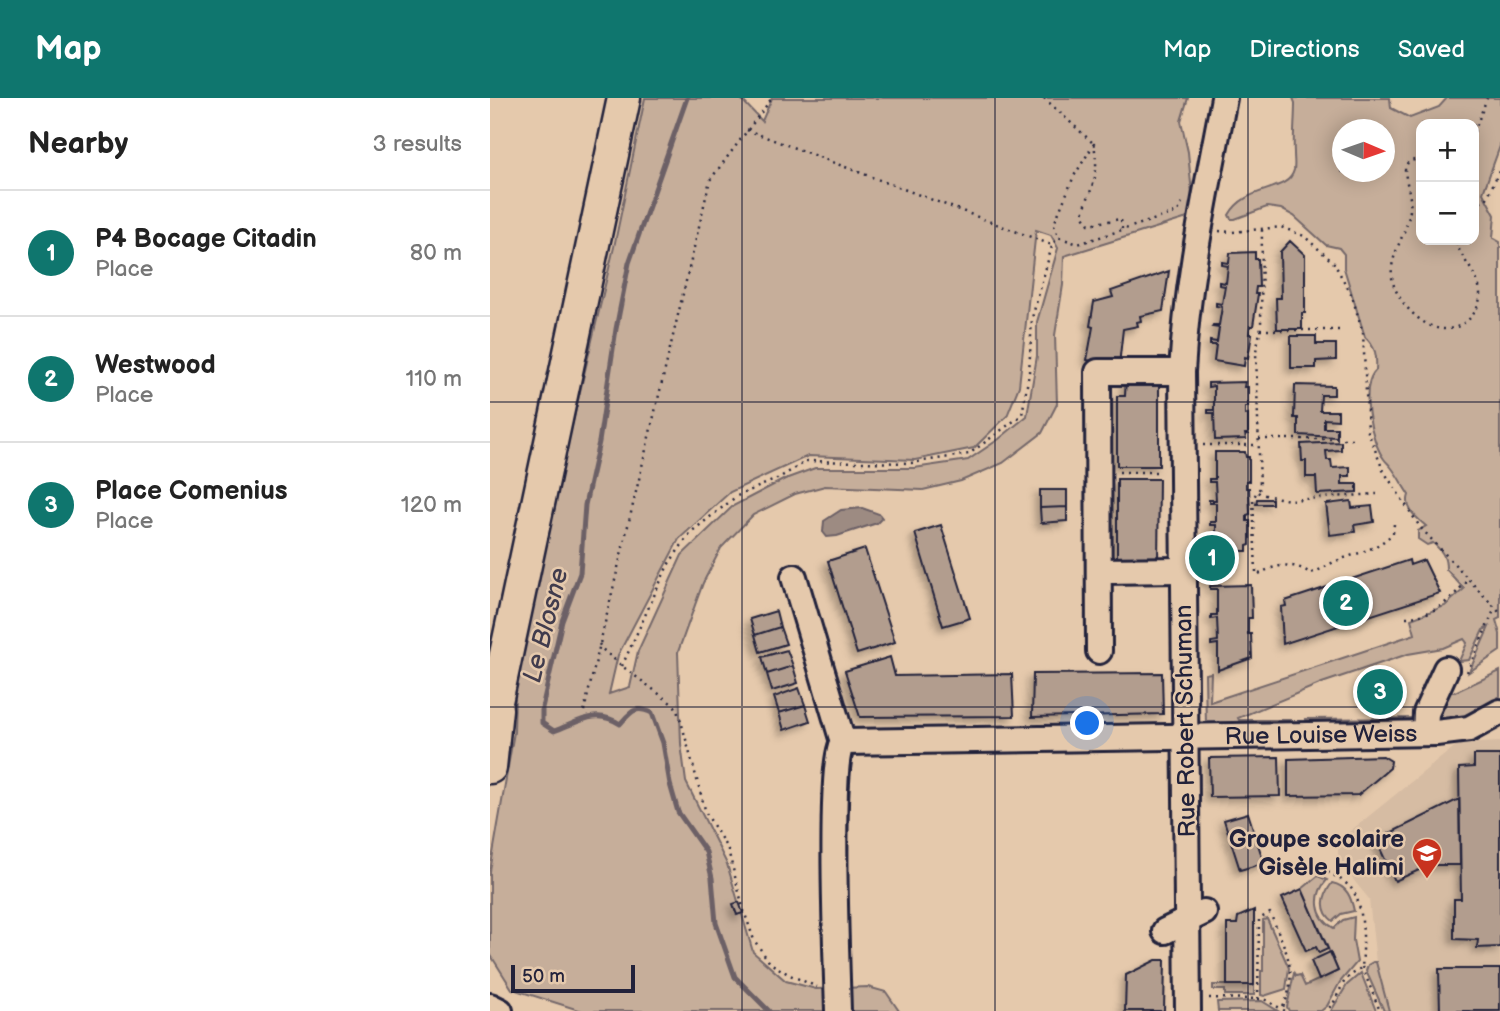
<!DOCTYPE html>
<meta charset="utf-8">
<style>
:root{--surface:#fff;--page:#f6f6f6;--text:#222;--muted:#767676;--line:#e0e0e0;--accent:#0f766e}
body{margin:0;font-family:"Balsamiq Sans",sans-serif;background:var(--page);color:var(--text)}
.controls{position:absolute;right:21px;top:21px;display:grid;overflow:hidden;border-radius:14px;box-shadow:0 4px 18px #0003}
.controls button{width:63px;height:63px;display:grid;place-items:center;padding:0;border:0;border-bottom:2px solid var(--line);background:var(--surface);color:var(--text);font:35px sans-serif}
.compass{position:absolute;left:842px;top:21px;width:63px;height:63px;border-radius:50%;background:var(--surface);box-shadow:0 4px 18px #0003;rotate:92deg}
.scale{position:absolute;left:21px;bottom:18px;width:124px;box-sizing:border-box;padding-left:7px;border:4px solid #22223b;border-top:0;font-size:19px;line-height:24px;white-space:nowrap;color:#22223b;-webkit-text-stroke:5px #e5c9ac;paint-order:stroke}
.you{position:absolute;left:598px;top:626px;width:24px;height:24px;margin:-18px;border:5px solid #fff;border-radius:50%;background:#1a73e8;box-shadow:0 0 0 10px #1a73e833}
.badge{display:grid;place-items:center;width:46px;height:46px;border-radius:50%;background:var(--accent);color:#fff;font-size:23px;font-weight:700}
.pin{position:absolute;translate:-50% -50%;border:4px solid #fff;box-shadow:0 2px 7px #0006}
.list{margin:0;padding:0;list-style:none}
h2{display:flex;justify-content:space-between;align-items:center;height:91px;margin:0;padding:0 28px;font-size:30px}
h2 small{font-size:23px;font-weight:400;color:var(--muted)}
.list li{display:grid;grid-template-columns:46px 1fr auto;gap:21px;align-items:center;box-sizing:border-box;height:126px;padding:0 28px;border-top:2px solid var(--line)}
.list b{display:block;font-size:26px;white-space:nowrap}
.list p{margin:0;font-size:23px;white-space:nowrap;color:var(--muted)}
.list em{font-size:23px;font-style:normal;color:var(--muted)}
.map{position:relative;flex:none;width:1010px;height:913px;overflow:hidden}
header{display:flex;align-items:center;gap:42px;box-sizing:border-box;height:98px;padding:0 35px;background:var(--accent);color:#fff}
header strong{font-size:33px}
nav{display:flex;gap:38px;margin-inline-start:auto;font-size:24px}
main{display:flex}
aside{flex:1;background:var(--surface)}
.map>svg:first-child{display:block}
</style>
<header>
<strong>Map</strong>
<nav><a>Map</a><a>Directions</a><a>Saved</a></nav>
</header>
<main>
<aside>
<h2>Nearby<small>3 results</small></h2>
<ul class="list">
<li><span class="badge">1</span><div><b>P4 Bocage Citadin</b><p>Place</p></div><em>80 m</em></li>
<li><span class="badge">2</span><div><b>Westwood</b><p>Place</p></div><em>110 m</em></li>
<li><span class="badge">3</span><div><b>Place Comenius</b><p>Place</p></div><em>120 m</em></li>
</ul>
</aside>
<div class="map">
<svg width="1010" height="913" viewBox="0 0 1010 913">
<defs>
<filter id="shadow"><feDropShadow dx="-4.5" dy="4.5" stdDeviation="3.5" flood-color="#0004"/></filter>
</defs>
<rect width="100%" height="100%" fill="#e5c9ac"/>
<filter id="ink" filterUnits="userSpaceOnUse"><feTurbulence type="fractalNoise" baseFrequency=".0143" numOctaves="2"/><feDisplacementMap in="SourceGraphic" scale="14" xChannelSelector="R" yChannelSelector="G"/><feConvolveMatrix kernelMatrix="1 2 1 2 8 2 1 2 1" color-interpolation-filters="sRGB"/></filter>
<g filter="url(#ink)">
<path fill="#d6bca3" d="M1010,644V913H899L886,864L879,801L848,763V743L968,646Z"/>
<path fill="#c6ae9a" stroke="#74686a" stroke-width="2" fill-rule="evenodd" d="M155,0H250L272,23L282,0H698L691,23L698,54L704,118L574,158L573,187L565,237L567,306L552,335L513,365L471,383L433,392L335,388L305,396L263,417L231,450L213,485L188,554L191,646L196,684L237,766L263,854L296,883L326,891L378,889L396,894L409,913H92L22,891L0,856V773L24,634L25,595L72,370L124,149ZM546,132L561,137L568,150L547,224V258L537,318L509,341L478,362L424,370H325L295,381L243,408L192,457L148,553L140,589L119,596L128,557L189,441L240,394L318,358L425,362L484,350L517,318L529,288Z
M803,0H900L901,10L920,20L949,9L957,0H1010V48L993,95L1005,117L1003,140L1010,144V520L1006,522L1010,536V553L979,574L999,529L993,532L979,562L969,563L977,545L974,541L953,550L918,556L832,585L748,620L749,622H801V628H716L715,576L721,575L720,604L925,536L921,521L955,508L974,491L956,471C956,458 952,453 943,445L937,447L928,441V433L936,428C927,420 914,411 919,397C913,388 908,378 901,369C899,366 896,364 894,361C881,344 869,288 886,272C887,257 886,250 875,239L854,170V156L849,150L836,147L804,118L791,111L777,109L745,121H741L739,117C756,86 798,96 804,72C805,66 804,61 804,55C803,39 805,22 805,5ZM931,26H984V142H931ZM852,32H894V74H852Z
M1010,573V598C989,613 970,622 944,624L954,594H965Z
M930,620V625L816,628L815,621Z
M828,778L837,782C823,797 825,820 844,830L853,822L864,819L863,842L867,864L850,884L837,908L831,913H799L797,909L804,875L806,878L810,877L815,888L848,873L812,791Z
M842,785C857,788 861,799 864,813L851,816L843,823C829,812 833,797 842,785Z
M777,821L799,870L796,891L774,898L771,897V873H773V822Z
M883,864H886L899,913H894L876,873L878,867Z
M871,875L886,913H841L857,887Z
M723,887H764V897H735V892H723Z
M772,903L788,913H728L727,904Z"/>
<path fill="#9d8b82" stroke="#6c6166" stroke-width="2" d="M372,410L389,416L392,420L387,425L347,438L337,439L333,434L334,423L351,412Z"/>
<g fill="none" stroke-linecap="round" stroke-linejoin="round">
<path stroke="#6c6166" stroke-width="5" d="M197,0L139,165L126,231L109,344L95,407L90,475L72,523L52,610V625L64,633C89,624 106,610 130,626C142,613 145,607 162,615L173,645L180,686L188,714L216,754L222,780L226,825L245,879L279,913"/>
</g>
<path fill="#b29d8e" stroke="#22223b" stroke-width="2" filter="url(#shadow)" d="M800,143L815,157V215H812V231H787L786,200H791L790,154Z
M765,154V161H768L769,189H766L765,196H768L763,228H760L759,236H762L758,260L755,259L754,268L724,263L726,247H720V243L727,244L729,230L722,229L723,227H729L732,209L726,208V205L732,206L735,188L729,187V184L736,185L738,168L732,167V164L739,165L740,155Z
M679,173L673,213L650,218L651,223L647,224L648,228L633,231L629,267L597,262L603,229L600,228L604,204L623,199L621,193Z
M801,238H826V246H846V262L826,263V270H801Z
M636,280H669V368H627V298H635Z
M755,284L754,289H758V309H755V317L758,316V336H755L756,341L725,342L724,315H718V312H724V288L718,289V285Z
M805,287L844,288V297H831L830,313H848V322L834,321V330H847V339L808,337V320H804Z
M851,344V352L836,353L837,362H841L842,370L860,369V378H852V386H867V394L827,396L826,379H816V363H812L811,346Z
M725,354H755L756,359H759V383H756V390H759L760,416L757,417V423H760V447L757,448V453H726V427H720V424H726V405H719V402H726L725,384H719V381H725Z
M627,381H669L668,464H627Z
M550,392H577V409L550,410Z
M767,401H782V406H766Z
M861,403L862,410L882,408L884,424L864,427L865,434L840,437L836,406Z
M577,409V423L551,425L550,410Z
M451,427L480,520L453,528L425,435Z
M375,451L405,544L367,556L338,463Z
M719,456H724V465H719Z
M919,462L920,467L934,462L950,495L793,546L791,509L796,508L795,503Z
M761,487L762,520H758V536H761L762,560L728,572V546L721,547V544L728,543L727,520L721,521V517H727V491H720V488Z
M286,513L290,529L265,537L260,521Z
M290,529L296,546L270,554L265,537Z
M297,552L303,568L277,576L272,559Z
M400,559L405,578L522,576L524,618L370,619L355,573Z
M303,568L308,585L282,593L277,576Z
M672,575L673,616L542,619L543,576Z
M309,590L315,607L289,615L284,599Z
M315,607L320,623L294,632L289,615Z
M984,657H1010V849L987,850L988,842L964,841V801H971L969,670L984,669Z
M893,658L901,663L900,670L868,697L798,698V661Z
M789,659L790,698L720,699L719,660Z
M969,701L970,767H940L905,783L886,742Z
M758,715L774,765L750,772L734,722Z
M812,791L838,851L829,855L826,849L816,853L792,800Z
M249,804L253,815L247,817L243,806Z
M764,812V887H737V826H747L748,819Z
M840,854L848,873L829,882L821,863Z
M666,862H675L674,913H635L636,877Z
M949,871H1010V913H950Z"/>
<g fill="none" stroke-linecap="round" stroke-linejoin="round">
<g stroke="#22223b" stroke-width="30">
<g id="minor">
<path d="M609,473L692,472"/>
<path d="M304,479L353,644C338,663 347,875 348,913"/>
<path d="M609,553L608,274H692"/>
<path d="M935,635L936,615L956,571"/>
<path id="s1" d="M353,644L946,635L979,631L1010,614"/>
<path d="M675,833L714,814"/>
<path d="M0,908L10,913"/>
<path d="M698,913L692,274C697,181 717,91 734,0"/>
</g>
</g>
<g stroke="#22223b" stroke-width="37">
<path id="major" d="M0,632L134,0
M0,669L6,611"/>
</g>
<path stroke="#22223b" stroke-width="2.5" stroke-dasharray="2 5" stroke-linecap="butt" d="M554,0L604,46
M257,32L562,147
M984,34L997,0
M931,60L918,64L915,70C915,84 922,97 920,112C918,134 899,157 902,179C904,198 924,221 941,228C964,239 991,219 990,195C989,175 970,162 966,142
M984,107L997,100L1010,71
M632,131L631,121L599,126L593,116C602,83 610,83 604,46L584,78L564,126L568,139L588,146L688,114L692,104
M729,133L742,134L791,129L814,138L844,165L862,198L873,235L878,334L893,372L930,429L1010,515
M770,232H851
M769,341H862
M713,347H769
M629,374H671
M768,394L770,396L799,402L887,396
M766,474L763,400L770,390L766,253L771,229L772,131
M769,476C785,466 804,464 820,475C830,473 837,467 846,463C867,455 887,452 903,435L904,426
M916,519C945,518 962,501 979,480
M109,546L112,551L132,568L185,608L191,623L216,715L238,752L254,813L264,842L280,865L300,877L327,889
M132,568L178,467L201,434L247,398L287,381L317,363L421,365L479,356L532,317L539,275L542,220L562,148L568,139
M977,574L1005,510
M94,613L220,82L282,0
M812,763C827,770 847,776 860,789C875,805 874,848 872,869L855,882L843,906L836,913
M872,869L890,913
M719,900L774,901L795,913
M768,901L769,821L780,815C794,849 811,874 792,911"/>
<use href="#minor" stroke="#e5c9ac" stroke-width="24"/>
<use href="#major" stroke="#e5c9ac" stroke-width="32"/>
</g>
</g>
<path fill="none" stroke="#22223b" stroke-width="2" stroke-opacity="0.55" d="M252,0V913M505,0V913M758,0V913M0,304H1010M0,609H1010"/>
<defs>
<g id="school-pin" transform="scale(1.575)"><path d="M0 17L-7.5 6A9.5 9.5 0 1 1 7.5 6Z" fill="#c8321e" stroke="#e5c9ac"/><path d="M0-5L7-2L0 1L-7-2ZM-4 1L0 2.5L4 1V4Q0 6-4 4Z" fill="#fff"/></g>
</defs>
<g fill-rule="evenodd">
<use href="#school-pin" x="937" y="755"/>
</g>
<g text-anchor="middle" stroke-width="5" stroke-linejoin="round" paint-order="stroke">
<g font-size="24" fill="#22223b" stroke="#e5c9ac">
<text transform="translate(695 623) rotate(-91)" y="8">Rue Robert Schuman</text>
<text dy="8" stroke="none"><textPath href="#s1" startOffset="478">Rue Louise Weiss</textPath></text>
</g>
<g font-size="24" font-weight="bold" fill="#22223b" stroke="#e5c9ac" text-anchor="end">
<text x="914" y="749">Groupe scolaire<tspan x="914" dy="28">Gisèle Halimi</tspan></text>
</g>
<g font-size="26" font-style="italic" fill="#413c4d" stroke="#e5c9ac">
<text transform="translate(55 527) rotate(-76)" y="9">Le Blosne</text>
</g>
</g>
</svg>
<div class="controls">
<button>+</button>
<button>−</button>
</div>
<svg class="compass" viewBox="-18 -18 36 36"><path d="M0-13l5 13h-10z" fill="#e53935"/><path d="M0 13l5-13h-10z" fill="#767676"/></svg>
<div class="scale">50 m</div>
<div class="you"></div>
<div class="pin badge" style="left:722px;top:460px">1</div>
<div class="pin badge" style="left:856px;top:505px">2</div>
<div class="pin badge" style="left:890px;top:594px">3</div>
</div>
</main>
